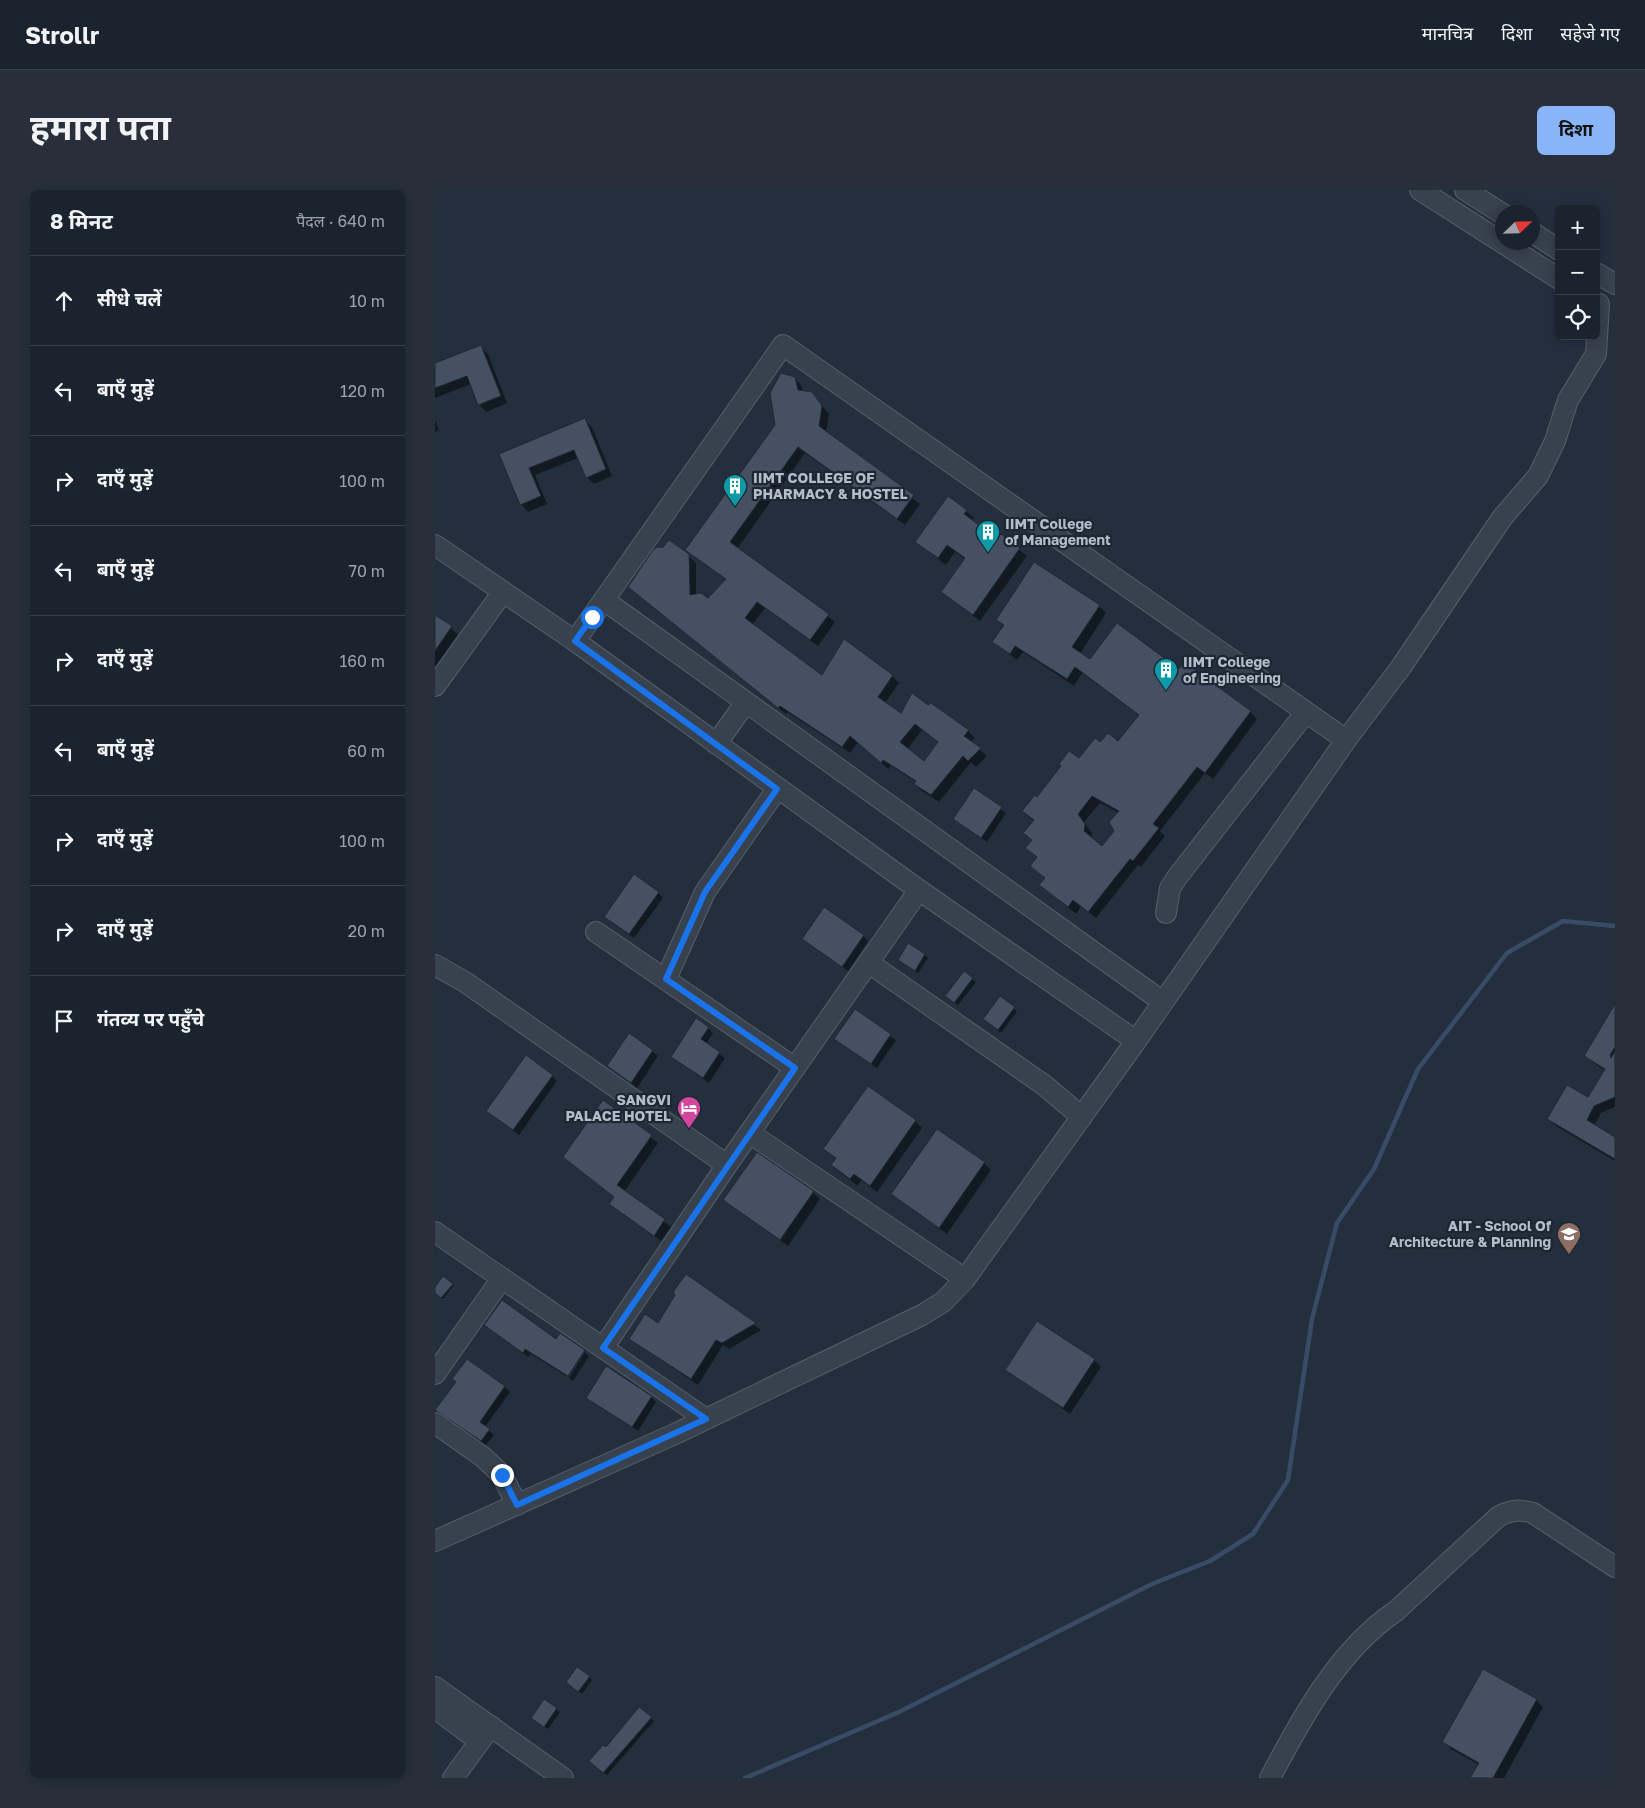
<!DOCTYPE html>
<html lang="hi">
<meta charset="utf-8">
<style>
:root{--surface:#1b232e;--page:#282f3a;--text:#f1f3f6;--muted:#a0a4aa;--line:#39404a;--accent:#8ab4f8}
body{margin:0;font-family:"Golos Text","Noto Sans Devanagari",sans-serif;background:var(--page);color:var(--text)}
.controls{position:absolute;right:15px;top:15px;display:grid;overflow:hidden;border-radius:8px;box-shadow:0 2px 12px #0003}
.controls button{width:45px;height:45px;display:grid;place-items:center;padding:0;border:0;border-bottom:1px solid var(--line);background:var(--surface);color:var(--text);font:25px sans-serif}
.compass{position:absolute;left:1060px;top:15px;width:45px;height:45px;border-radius:50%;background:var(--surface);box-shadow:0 2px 12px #0003;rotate:67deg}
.stop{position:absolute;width:15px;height:15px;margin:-11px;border:4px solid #1a73e8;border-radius:50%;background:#fff}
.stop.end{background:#1a73e8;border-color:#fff;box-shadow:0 1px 5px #0008}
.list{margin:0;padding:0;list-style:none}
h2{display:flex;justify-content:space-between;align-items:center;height:65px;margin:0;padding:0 20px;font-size:21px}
h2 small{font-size:16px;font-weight:400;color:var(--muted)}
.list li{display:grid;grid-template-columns:32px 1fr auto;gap:15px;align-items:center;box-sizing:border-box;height:90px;padding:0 20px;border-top:1px solid var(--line)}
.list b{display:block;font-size:19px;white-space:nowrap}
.list em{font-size:16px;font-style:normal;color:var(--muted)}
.icon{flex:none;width:28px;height:28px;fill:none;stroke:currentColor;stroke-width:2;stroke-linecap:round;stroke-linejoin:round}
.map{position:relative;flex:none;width:1180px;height:1588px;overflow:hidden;border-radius:8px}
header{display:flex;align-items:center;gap:30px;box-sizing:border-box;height:70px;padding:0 25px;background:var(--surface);border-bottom:1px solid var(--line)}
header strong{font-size:24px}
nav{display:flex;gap:28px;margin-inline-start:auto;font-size:18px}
.intro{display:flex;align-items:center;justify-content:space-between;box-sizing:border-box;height:120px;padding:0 30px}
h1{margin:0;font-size:35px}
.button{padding:12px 22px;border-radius:8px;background:var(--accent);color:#111;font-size:18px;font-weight:700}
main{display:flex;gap:30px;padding:0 30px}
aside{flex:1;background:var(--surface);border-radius:8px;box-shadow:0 2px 12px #0003}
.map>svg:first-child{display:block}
</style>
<header>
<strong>Strollr</strong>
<nav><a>मानचित्र</a><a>दिशा</a><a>सहेजे गए</a></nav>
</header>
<div class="intro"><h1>हमारा पता</h1><a class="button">दिशा</a></div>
<main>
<aside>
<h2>8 मिनट<small>पैदल · 640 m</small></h2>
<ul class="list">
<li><svg class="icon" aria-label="ahead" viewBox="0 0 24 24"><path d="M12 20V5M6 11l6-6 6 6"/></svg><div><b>सीधे चलें</b></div><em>10 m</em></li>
<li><svg class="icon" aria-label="left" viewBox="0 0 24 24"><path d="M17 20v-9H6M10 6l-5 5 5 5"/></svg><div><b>बाएँ मुड़ें</b></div><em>120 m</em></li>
<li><svg class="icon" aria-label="right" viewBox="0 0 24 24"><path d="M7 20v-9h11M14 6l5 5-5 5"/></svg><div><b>दाएँ मुड़ें</b></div><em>100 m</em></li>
<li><svg class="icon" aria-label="left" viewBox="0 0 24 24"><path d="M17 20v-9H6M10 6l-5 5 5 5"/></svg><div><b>बाएँ मुड़ें</b></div><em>70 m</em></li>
<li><svg class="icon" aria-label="right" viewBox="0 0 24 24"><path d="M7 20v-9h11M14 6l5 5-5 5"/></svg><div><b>दाएँ मुड़ें</b></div><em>160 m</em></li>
<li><svg class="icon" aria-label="left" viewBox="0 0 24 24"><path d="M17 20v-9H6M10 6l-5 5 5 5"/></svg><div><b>बाएँ मुड़ें</b></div><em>60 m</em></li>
<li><svg class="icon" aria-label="right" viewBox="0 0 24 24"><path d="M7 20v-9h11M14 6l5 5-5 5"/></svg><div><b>दाएँ मुड़ें</b></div><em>100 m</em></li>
<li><svg class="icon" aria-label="right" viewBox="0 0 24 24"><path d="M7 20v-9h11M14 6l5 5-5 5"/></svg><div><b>दाएँ मुड़ें</b></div><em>20 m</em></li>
<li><svg class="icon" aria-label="arrive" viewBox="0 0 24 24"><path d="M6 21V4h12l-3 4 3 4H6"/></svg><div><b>गंतव्य पर पहुँचे</b></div></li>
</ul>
</aside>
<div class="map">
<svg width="1180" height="1588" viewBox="0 0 1180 1588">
<rect width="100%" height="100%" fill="#242f3e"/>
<path fill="#0007" fill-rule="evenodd" d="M45,157L53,164L72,213L51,222L44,214L36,194L0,208V175Z
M359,188L366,195L368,202L376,203L394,224L391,243L485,314L470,335L370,263L302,359L400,432L383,456L330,418L317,435L387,487L457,486L464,493L450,513L466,525L493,517L533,541L540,548L536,552L552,566L541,577L536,572L504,612L487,601L480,594L481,592L456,576L453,579L423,552L415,563L352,522L351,524L202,404L253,365L261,373V405L273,409L292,390L252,359L341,236ZM487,540L504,553L489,572L472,560Z
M0,230L4,240L0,242Z
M149,230L157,237L177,286L159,294L152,287L143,268L100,285L112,314L93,322L86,314L65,265Z
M513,308L531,321L539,328L536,331L563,350L566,346L592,366L545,431L508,402L531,370L520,362L511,375L482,352Z
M664,416L671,423L645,464L656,471L744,481L815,522L822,529L778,589L770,583L725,641L730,646L706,677L703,675L661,728L646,716L641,724L606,695L610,689L597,676L603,668L592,658L598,650L599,631L589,621L644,570L666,554L684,553L705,526L647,483L639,496L588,462L582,470L559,452L569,436L563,430ZM665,613L684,623L680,641L667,657L656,648L657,643L649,632Z
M0,426L23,444L0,479Z
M539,600L571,623L552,652L520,629Z
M223,702L228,708L199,748L176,732Z
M428,746L433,751L413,781L369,749Z
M489,765L493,768L483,783L464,770Z
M529,783L541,792L523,815L515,809Z
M565,808L582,821L566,843L553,832Z
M1180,820V917L1166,923L1159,936L1180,948V971L1121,936L1114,928L1153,909L1170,881L1150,866Z
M420,821L461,850L442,878L401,849Z
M273,838L278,843L271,854L290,868L274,893L237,867Z
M217,861L223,866L202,898L173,876Z
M117,886L122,891L84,945L53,921Z
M168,911L223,953L189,1002L236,1037L226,1051L176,1014L180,1008Z
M480,931L487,938L442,1002L426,990L423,996L404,982L397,975L401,969L390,959Z
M549,973L556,980L512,1044L458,1004Z
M378,1002L385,1009L353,1056L290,1010Z
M251,1086L326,1140L294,1159L288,1155L263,1195L195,1149L223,1134Z
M8,1088L18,1096L8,1109L0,1102V1099Z
M51,1135L121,1151L148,1160L131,1186L96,1164L93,1167Z
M150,1162L154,1166L138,1191L134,1188Z
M659,1170L666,1177L635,1224L572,1180Z
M69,1196L75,1202L50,1237L59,1245L51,1255L1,1220Z
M216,1207L221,1212L203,1241L153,1208Z
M154,1487L157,1490L147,1504L136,1495Z
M1101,1510L1108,1517L1069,1588H1036L1044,1575L1016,1559L1009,1552Z
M110,1511L125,1522L113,1539L101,1531Z
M216,1528L219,1531L172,1585L159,1574L171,1558Z"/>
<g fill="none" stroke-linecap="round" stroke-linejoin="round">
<path stroke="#394c67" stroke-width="4.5" d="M310,1588L464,1522L717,1394L775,1371L818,1344L853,1290L877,1129L902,1033L939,979L983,879L1072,763L1128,731L1180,736"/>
</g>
<path fill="#455162" stroke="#1f2835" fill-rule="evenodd" d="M46,155L66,206L43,215L32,186L0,198V173Z
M346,183L360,187L363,200L377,202L387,216L384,236L479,305L462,329L363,257L295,352L394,424L375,450L322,412L310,428L387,485L409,449L458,485L443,507L466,523L477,503L493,515L496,513L534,540L529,546L546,558L533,571L528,566L496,605L479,594L481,591L448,570L446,573L415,546L407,557L345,516L343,518L193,397L218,360L222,357H228L234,350L254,364L255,405L266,403L273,408L291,389L250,360L340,235L335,203ZM480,534L503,552L489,571L465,552Z
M150,228L171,279L151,288L139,260L94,278L106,306L85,315L64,264Z
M513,306L532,320L529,324L562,348L566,344L585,358L538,425L506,402L530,368L512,355L503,368L480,352Z
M599,372L665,415L637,457L655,469L682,433L744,479L749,472L816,521L770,583L762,577L718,634L724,638L698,671L695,669L653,722L638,710L633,717L604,695L610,688L595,676L602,667L590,658L597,650L588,643L599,630L587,621L600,605L602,607L626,576L624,574L634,561L644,568L660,548L665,552L673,543L683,551L704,525L640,477L632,489L580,456L575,464L557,452L569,435L561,430ZM657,606L684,621L674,632L679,641L667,656L649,641L650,634L643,624Z
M0,425L17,436L0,461Z
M539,598L567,617L546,648L518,629Z
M199,684L224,702L194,744L169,727Z
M389,717L429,745L407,777L367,749Z
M473,753L490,764L480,781L463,770Z
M529,781L538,788L519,813L510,806Z
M565,806L580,817L563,840L548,829Z
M1180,814V857L1175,865L1176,868L1180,861V907L1159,916L1152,930L1180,947V969L1112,929L1132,895L1153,907L1170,879L1149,866Z
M420,819L456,844L436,874L399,849Z
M261,828L274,837L266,849L285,862L268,888L236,867Z
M194,843L218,860L196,893L172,876Z
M91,865L118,885L78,940L51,921Z
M433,896L481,930L435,996L419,984L415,989L396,975L401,968L388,959Z
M168,910L217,945L182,995L230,1029L219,1046L174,1014L179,1007L128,967Z
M502,939L550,972L504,1038L456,1004Z
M322,962L379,1001L345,1050L288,1010Z
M251,1084L321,1133L287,1153L281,1150L256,1189L194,1149L210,1124L223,1133L240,1105L238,1102Z
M8,1086L18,1094L6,1108L0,1103V1097Z
M67,1110L121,1149L125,1143L150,1160L133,1186L90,1159L88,1163L49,1135Z
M602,1131L660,1169L628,1218L570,1180Z
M32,1169L70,1196L45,1232L55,1239L46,1251L0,1220L21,1192L17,1189Z
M171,1176L217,1206L197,1237L151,1208Z
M142,1477L155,1486L143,1502L131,1492Z
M1048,1479L1102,1509L1058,1588H1035L1044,1573L1007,1552Z
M109,1509L122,1518L109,1537L96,1528Z
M204,1517L217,1527L168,1583L154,1571L168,1555L171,1557Z"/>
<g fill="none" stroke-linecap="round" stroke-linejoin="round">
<g stroke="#565f6c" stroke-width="22">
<path id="minor" d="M985,0L1124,89
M1030,0L1068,24
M1098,43L1124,60
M1161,83L1180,94
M0,355L140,451L484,700L701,851
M169,410L728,812
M140,451L348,155L911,550
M0,496L68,402
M281,554L311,512
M731,723L735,698L743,686L871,522
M161,742L360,878
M434,773L609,895L647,927
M0,775L30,792L292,975
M231,789L270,702L342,599
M316,944L530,1089
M0,1042L271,1229
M168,1158L292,975L484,700
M0,1184L67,1088
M0,1233L48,1267L67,1285L82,1315
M0,1351L242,1243L487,1125L508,1112L530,1089L701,851L911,550L966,477L1067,328L1103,286L1120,251L1133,210L1161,164L1164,114
M0,1497L128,1588
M0,1518L44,1551
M18,1588L56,1536
M835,1588C866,1529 904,1459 961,1421L1064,1326C1077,1320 1085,1319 1098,1323L1180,1377"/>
</g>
<use href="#minor" stroke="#38414e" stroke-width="20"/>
</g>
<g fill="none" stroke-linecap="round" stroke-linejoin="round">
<path stroke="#1a73e8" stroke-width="6" d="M67,1285L82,1315L271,1229L168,1158L360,878L231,789L270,702L342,599L140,451L157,427"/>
</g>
<defs>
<g id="building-pin" transform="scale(1.25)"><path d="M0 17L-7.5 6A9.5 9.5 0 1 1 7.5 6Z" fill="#0f9aa8" stroke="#1d2633"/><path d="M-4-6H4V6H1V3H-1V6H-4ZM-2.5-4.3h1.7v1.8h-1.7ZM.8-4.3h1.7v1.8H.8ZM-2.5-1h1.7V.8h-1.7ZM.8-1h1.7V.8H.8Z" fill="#fff"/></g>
<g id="hotel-pin" transform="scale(1.25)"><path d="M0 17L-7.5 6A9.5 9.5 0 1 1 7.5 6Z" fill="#d1479c" stroke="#1d2633"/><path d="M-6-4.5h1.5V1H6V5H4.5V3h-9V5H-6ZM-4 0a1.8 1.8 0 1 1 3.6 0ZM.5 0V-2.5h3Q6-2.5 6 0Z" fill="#fff"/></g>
<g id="university-pin" transform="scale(1.25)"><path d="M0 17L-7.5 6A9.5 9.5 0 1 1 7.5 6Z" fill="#8d6e63" stroke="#1d2633"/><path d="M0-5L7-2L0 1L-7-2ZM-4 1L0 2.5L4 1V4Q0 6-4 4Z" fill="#fff"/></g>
</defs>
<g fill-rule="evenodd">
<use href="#building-pin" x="300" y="296"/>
<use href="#building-pin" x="553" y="342"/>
<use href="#building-pin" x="731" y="480"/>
<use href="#hotel-pin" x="254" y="918"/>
<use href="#university-pin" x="1134" y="1044"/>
</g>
<g text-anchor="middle" stroke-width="4.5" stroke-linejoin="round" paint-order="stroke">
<g font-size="14" font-weight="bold" fill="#b4bcc9" stroke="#1d2633" text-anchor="start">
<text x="318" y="293">IIMT COLLEGE OF<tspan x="318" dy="16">PHARMACY &amp; HOSTEL</tspan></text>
<text x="570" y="339">IIMT College<tspan x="570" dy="16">of Management</tspan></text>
<text x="748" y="477">IIMT College<tspan x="748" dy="16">of Engineering</tspan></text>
<text x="236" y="915" text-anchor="end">SANGVI<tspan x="236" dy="16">PALACE HOTEL</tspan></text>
<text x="1116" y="1041" text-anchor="end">AIT - School Of<tspan x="1116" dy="16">Architecture &amp; Planning</tspan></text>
</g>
</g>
</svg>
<div class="controls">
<button>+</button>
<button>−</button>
<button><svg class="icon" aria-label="locate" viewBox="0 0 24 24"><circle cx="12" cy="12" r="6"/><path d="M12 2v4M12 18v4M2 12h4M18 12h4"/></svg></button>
</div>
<svg class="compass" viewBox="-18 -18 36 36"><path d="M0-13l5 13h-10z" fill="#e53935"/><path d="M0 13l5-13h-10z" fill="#a0a4aa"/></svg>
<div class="stop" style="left:157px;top:427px"></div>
<div class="stop end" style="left:67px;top:1285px"></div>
</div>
</main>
